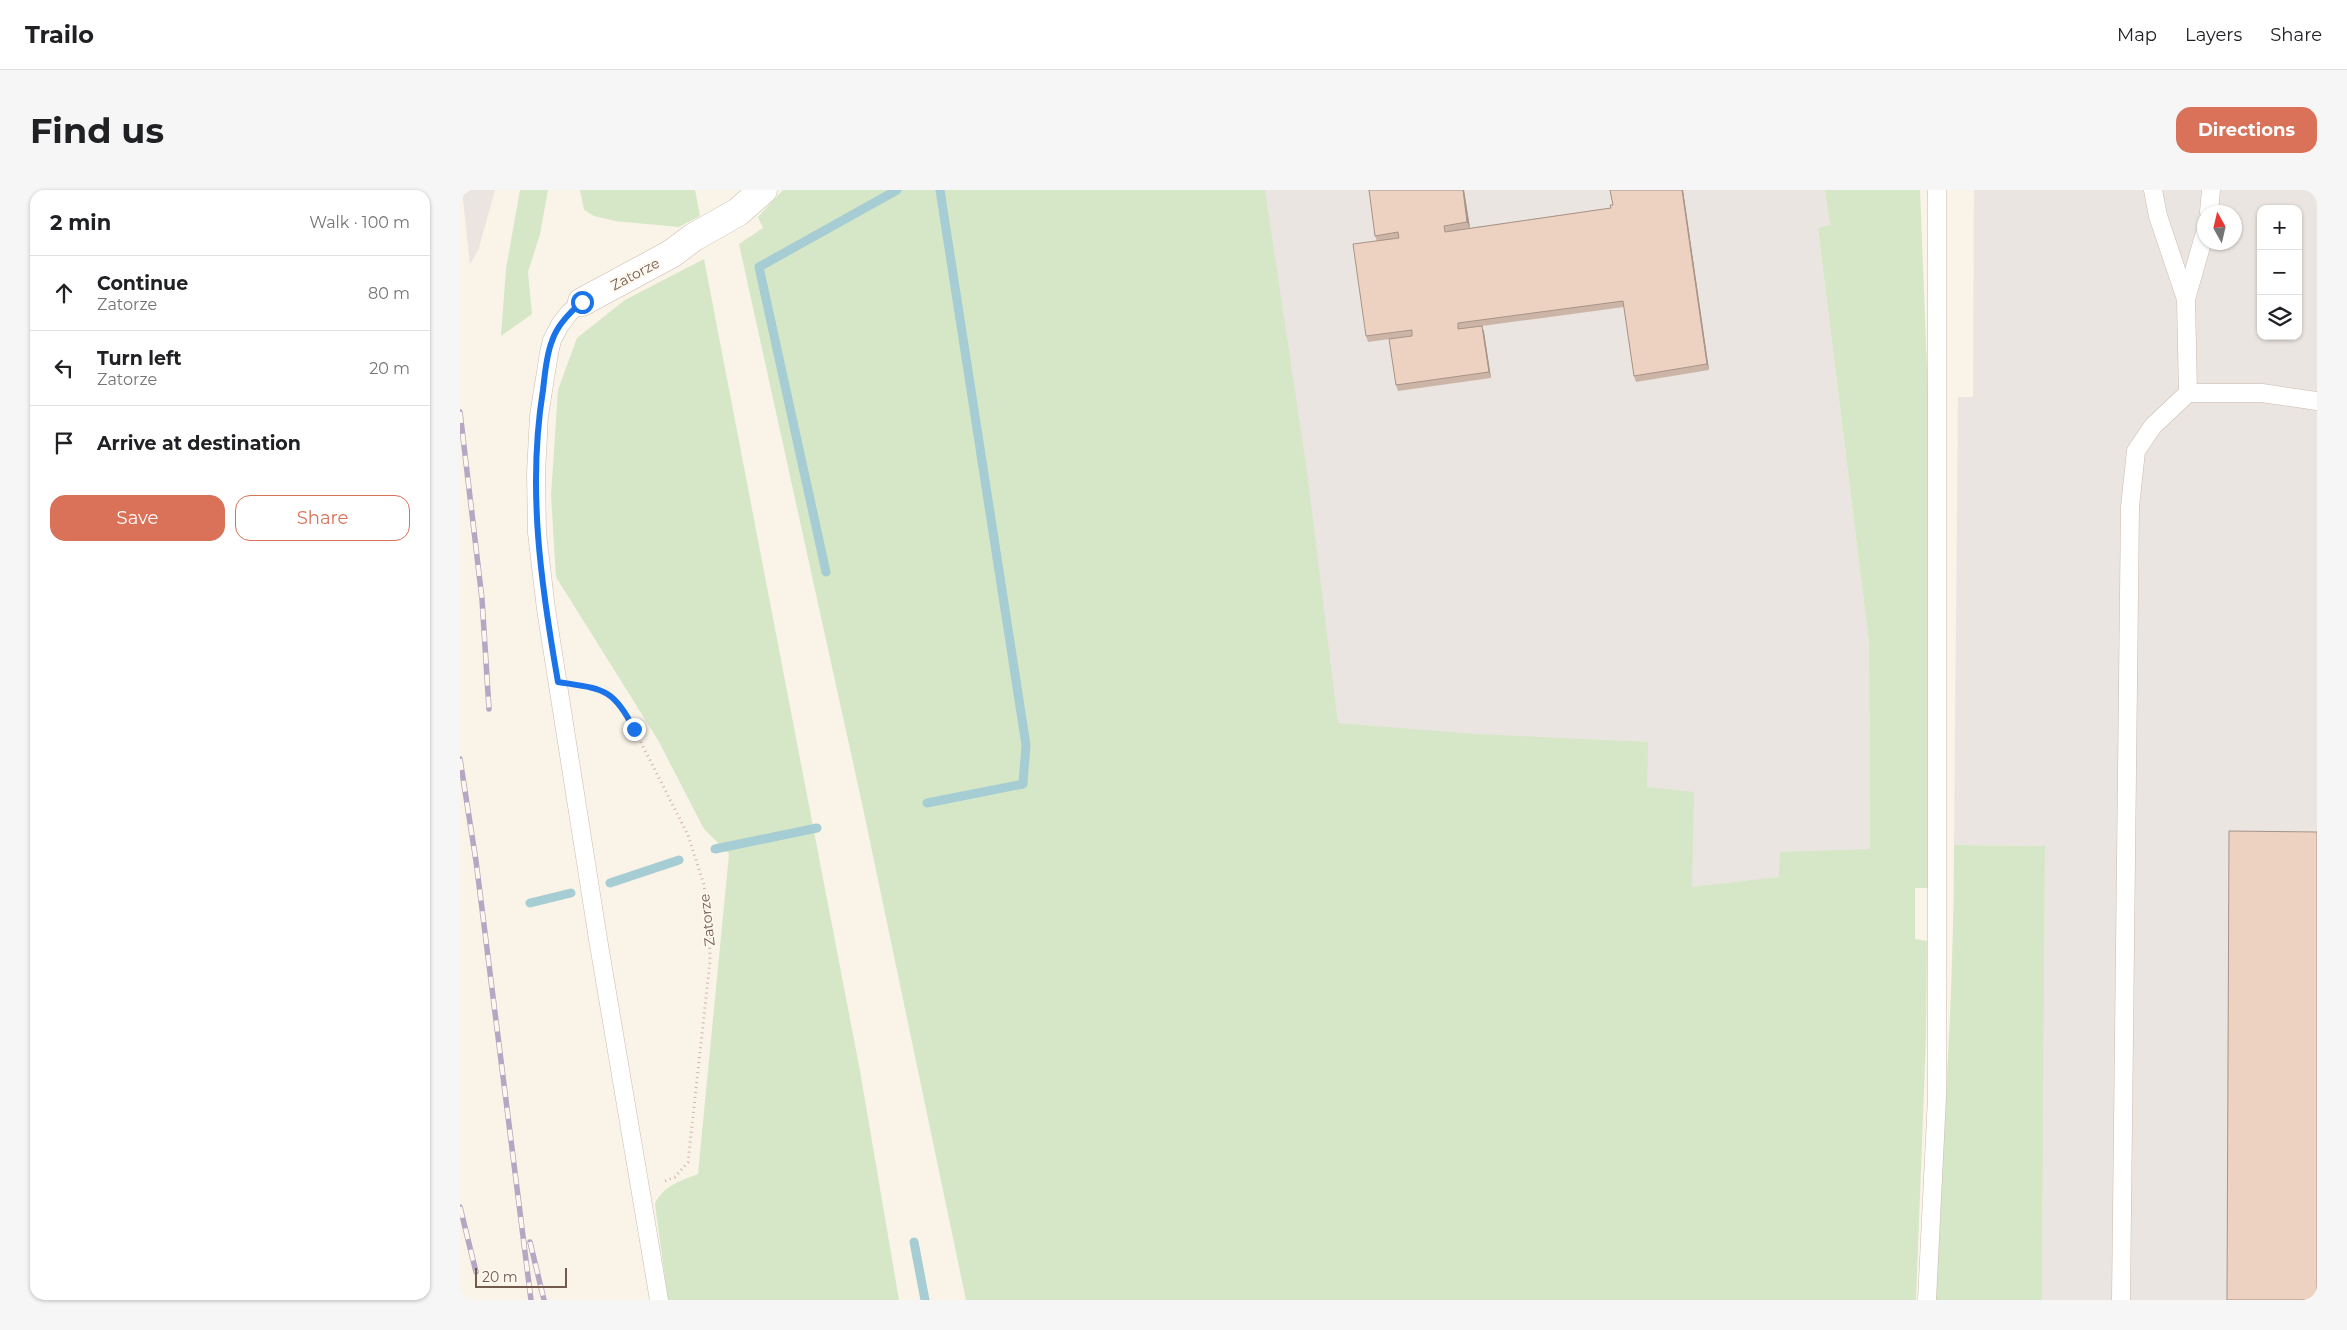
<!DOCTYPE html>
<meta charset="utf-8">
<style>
:root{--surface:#fff;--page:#f6f6f6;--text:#202124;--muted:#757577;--line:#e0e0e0;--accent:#d97258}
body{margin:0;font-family:Montserrat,sans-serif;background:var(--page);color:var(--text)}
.controls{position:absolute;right:15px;top:15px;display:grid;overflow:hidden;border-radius:10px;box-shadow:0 1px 4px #0004}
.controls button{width:45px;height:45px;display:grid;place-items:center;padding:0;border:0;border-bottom:1px solid var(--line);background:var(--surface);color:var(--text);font:25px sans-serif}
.compass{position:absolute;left:1737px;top:15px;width:45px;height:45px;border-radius:50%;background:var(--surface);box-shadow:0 1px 4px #0004;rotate:352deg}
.scale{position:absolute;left:15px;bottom:12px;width:92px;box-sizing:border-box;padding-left:5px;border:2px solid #725a4e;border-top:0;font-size:14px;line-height:18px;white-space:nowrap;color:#725a4e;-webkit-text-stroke:4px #fdf7ed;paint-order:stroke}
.stop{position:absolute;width:15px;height:15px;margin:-11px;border:4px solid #1a73e8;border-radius:50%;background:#fff}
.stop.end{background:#1a73e8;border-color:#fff;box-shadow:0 1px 5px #0008}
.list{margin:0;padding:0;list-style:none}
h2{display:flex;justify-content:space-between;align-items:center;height:65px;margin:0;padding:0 20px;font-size:21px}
h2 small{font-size:16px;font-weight:400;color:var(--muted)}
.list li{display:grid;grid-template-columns:32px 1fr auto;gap:15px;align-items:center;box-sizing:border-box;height:75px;padding:0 20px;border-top:1px solid var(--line)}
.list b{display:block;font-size:19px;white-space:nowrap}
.list p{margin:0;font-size:16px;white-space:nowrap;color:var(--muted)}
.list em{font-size:16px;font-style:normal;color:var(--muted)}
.actions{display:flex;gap:10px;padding:15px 20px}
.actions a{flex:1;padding:11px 0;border:1px solid var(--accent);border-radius:15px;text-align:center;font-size:18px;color:var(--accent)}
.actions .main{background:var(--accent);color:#fff}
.icon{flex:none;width:28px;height:28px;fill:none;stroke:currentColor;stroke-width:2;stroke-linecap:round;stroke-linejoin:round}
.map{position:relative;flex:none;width:1857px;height:1110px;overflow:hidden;border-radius:15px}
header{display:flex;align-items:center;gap:30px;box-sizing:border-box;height:70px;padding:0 25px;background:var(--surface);border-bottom:1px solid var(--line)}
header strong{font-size:24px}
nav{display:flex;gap:28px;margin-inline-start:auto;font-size:18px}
.intro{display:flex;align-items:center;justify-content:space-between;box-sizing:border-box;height:120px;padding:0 30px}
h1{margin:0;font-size:35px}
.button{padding:12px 22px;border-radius:15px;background:var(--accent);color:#fff;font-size:18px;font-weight:700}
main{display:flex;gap:30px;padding:0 30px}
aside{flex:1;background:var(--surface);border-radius:15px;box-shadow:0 1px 4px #0004}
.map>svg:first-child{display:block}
</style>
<header>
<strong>Trailo</strong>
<nav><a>Map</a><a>Layers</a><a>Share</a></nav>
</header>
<div class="intro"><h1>Find us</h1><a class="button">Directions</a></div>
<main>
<aside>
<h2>2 min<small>Walk · 100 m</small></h2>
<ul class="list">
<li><svg class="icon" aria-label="ahead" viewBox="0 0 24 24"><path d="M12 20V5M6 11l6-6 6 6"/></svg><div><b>Continue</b><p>Zatorze</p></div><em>80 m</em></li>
<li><svg class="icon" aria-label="left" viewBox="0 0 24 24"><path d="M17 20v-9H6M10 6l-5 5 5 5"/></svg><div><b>Turn left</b><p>Zatorze</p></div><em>20 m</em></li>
<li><svg class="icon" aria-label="arrive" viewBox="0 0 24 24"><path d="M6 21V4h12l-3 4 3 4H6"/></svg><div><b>Arrive at destination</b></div></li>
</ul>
<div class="actions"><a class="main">Save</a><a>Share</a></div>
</aside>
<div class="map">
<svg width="1857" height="1110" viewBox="0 0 1857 1110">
<rect width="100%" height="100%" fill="#faf3e7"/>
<path fill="#ebe5e1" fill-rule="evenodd" d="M2,0H35L19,58L10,75Z
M493,0H1365L1370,36L1358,38L1409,453L1410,686L1232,697L923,709Z
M1514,0H1857V1110H1582L1585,656L1494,655L1498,207H1513ZM1801,19H1838V146H1801ZM1744,22H1774V52H1744Z"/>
<path fill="#d5e7c7" d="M60,0H88L80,44L68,82L72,124L41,146L46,79Z
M120,0H235L240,26L219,37L155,31L134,26L124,20Z
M323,0H805L847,281L878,533L1015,544L1188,552L1187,597L1234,602L1232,697L1319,687L1320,662L1410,659L1409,453L1358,38L1370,35L1365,0H1460L1469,229L1472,639L1468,698H1455V749L1467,751L1466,847L1456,1110H506L403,618L279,54L303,38L298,27Z
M244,69L400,881L439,1110H208L195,1014C202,996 221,991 238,984L269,664L244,639L198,550L96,387L91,305L98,200L117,148L165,110Z
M1494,655L1585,656L1582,1110H1473C1483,959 1494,807 1494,655Z"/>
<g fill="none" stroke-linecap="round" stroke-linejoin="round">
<path stroke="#a5cdd3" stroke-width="9" d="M366,382L299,77L437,0
M467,613L563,594L566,555L480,0
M255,659L357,638
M150,693L219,670
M70,713L111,703
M454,1052L465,1110"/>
<g stroke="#cbbbae" stroke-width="19">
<path id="service" d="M1749,22L1751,0
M1726,109L1744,46
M122,112L109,123L100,135L92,150L89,163L79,226L76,283L77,343L86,419L138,749L199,1110
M1728,203H1802L1857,211
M1467,1110L1477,907V0
M1661,1110L1670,317L1676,261L1693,236L1728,203L1726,109L1698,26L1693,0"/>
</g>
<g stroke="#cbbbae" stroke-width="29">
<path id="minor" d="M122,112L211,64L234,47L278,22L303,0"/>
</g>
<path stroke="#d2b5a5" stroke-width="3" stroke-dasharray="1 4" stroke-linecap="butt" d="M123,496C142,499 154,506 165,521L228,645L244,695L249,731L250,771L228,972L215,987L203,992"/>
<use href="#service" stroke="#fff" stroke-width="18"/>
<use href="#minor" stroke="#fff" stroke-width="28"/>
<g stroke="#b5a7c3" stroke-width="5.5">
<path id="rail" d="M0,222L22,409L29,519
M0,569L16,671L71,1110
M0,1017L16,1082
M70,1052L84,1110"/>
</g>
<use href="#rail" stroke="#fdf7ed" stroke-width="4" stroke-dasharray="11" stroke-linecap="butt"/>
</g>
<path fill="#ccb5a6" d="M909,0H1004L1010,38L1151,18L1153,15L1150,0H1223L1249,180L1176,192L1174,186L1164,117L1022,136L1024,142L1031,188L938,201L936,195L952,146L908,152L906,146L917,51L915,46Z"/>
<path fill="#a69387" d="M1003,0H1004L1010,38L1007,32Z
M1222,0H1223L1249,180L1247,174Z
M1022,136L1024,142L1031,188L1029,182Z"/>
<path fill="#edd2c1" stroke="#a69387" d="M909,0H1003L1007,32L984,36L985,42L1151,18L1150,15H1153L1150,0H1222L1247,174L1174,186L1163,111L998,133V139L1022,136L1029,182L936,195L929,149L952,146V140L906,146L893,54L939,48L938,42L915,46Z
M1769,641L1857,642V1110H1767Z"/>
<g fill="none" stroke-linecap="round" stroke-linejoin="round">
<path stroke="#1a73e8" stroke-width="6" d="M122,112C109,123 97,135 92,151C86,166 85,184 83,200C67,298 81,395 98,492C142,499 153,497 174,539"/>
</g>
<g text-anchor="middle" stroke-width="4" stroke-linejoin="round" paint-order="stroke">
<g font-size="14" fill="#725a4e" stroke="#fdf7ed">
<text transform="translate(175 84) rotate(-28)" y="5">Zatorze</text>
<text transform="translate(247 730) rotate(-96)" y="5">Zatorze</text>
</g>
</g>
</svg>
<div class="controls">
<button>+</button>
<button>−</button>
<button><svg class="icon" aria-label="layers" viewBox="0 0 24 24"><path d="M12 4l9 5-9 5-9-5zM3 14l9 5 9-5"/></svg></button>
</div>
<svg class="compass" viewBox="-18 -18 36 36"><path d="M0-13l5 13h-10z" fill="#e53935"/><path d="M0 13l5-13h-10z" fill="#757577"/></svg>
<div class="scale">20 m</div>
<div class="stop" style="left:122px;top:112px"></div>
<div class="stop end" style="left:174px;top:539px"></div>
</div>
</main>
